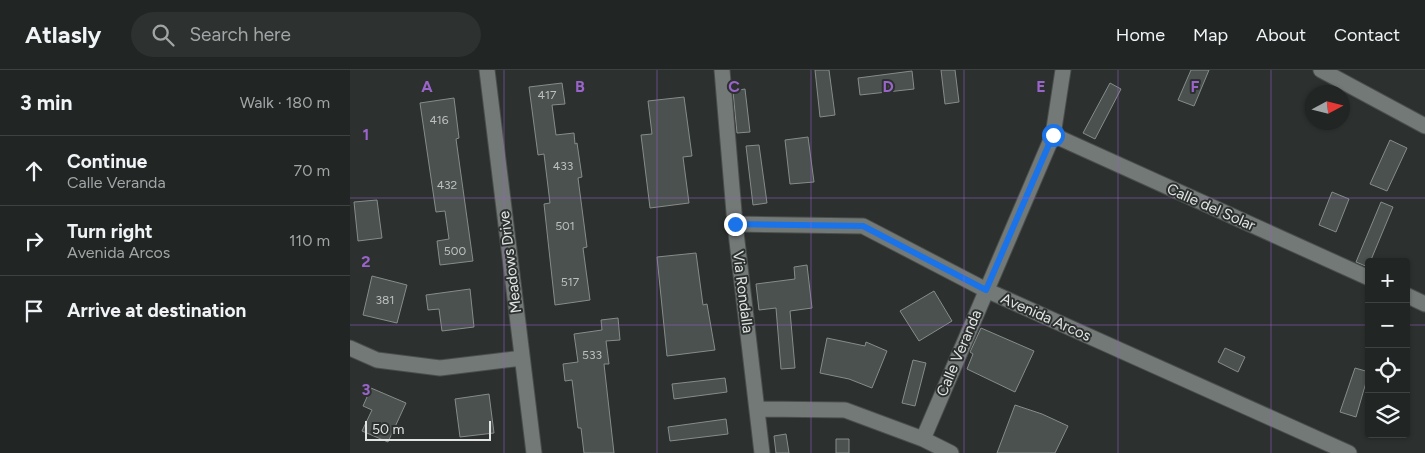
<!DOCTYPE html>
<meta charset="utf-8">
<style>
:root{--surface:#212523;--page:#2d3130;--text:#f1f3f6;--muted:#a2a5a6;--line:#3e4241}
body{margin:0;font-family:Figtree,sans-serif;background:var(--page);color:var(--text)}
.controls{position:absolute;right:15px;bottom:15px;display:grid;overflow:hidden;border-radius:5px;box-shadow:0 1px 4px #0004}
.controls button{width:45px;height:45px;display:grid;place-items:center;padding:0;border:0;border-bottom:1px solid var(--line);background:var(--surface);color:var(--text);font:25px sans-serif}
.compass{position:absolute;left:955px;top:15px;width:45px;height:45px;border-radius:50%;background:var(--surface);box-shadow:0 1px 4px #0004;rotate:83deg}
.scale{position:absolute;left:15px;bottom:12px;width:126px;box-sizing:border-box;padding-left:5px;border:2px solid #e2e5e4;border-top:0;font-size:14px;line-height:18px;white-space:nowrap;color:#e2e5e4;-webkit-text-stroke:4px #2c312f;paint-order:stroke}
.stop{position:absolute;width:15px;height:15px;margin:-11px;border:4px solid #1a73e8;border-radius:50%;background:#fff}
.stop.end{background:#1a73e8;border-color:#fff;box-shadow:0 1px 5px #0008}
.list{margin:0;padding:0;list-style:none}
h2{display:flex;justify-content:space-between;align-items:center;height:65px;margin:0;padding:0 20px;font-size:21px}
h2 small{font-size:16px;font-weight:400;color:var(--muted)}
.list li{display:grid;grid-template-columns:32px 1fr auto;gap:15px;align-items:center;box-sizing:border-box;height:70px;padding:0 20px;border-top:1px solid var(--line)}
.list b{display:block;font-size:19px;white-space:nowrap}
.list p{margin:0;font-size:16px;white-space:nowrap;color:var(--muted)}
.list em{font-size:16px;font-style:normal;color:var(--muted)}
.icon{flex:none;width:28px;height:28px;fill:none;stroke:currentColor;stroke-width:2;stroke-linecap:round;stroke-linejoin:round}
.map{position:relative;flex:none;width:1075px;height:383px;overflow:hidden}
header{display:flex;align-items:center;gap:30px;box-sizing:border-box;height:70px;padding:0 25px;background:var(--surface);border-bottom:1px solid var(--line)}
header strong{font-size:24px}
nav{display:flex;gap:28px;margin-inline-start:auto;font-size:18px}
.search{width:350px;height:45px;background:var(--page);display:flex;align-items:center;gap:12px;box-sizing:border-box;padding:0 18px;border-radius:28px;color:var(--muted);font-size:19px}
main{display:flex}
aside{flex:1;background:var(--surface)}
.map>svg:first-child{display:block}
</style>
<header>
<strong>Atlasly</strong>
<div class="search"><svg class="icon" aria-label="search" viewBox="0 0 24 24"><circle cx="10" cy="10" r="6"/><path d="M15 15l6 6"/></svg>Search here</div>
<nav><a>Home</a><a>Map</a><a>About</a><a>Contact</a></nav>
</header>
<main>
<aside>
<h2>3 min<small>Walk · 180 m</small></h2>
<ul class="list">
<li><svg class="icon" aria-label="ahead" viewBox="0 0 24 24"><path d="M12 20V5M6 11l6-6 6 6"/></svg><div><b>Continue</b><p>Calle Veranda</p></div><em>70 m</em></li>
<li><svg class="icon" aria-label="right" viewBox="0 0 24 24"><path d="M7 20v-9h11M14 6l5 5-5 5"/></svg><div><b>Turn right</b><p>Avenida Arcos</p></div><em>110 m</em></li>
<li><svg class="icon" aria-label="arrive" viewBox="0 0 24 24"><path d="M6 21V4h12l-3 4 3 4H6"/></svg><div><b>Arrive at destination</b></div></li>
</ul>
</aside>
<div class="map">
<svg width="1075" height="383" viewBox="0 0 1075 383">
<rect width="100%" height="100%" fill="#2c312f"/>
<path fill="#4b514f" stroke="#868c8a" d="M465,0H479L485,45L470,47Z
M591,0H605L609,32L595,34Z
M841,0H859L844,36L828,30Z
M562,1L564,19L510,25L508,8Z
M212,13L215,34L202,35L206,65L224,63L225,74L227,73L232,107L228,108L237,177L233,178L240,230L205,235L194,134L200,133L194,84L188,85L179,17Z
M760,13L771,19L745,69L733,63Z
M395,19L400,62L387,63L383,21Z
M334,27L342,86L333,87L339,133L300,138L291,65L302,64L298,31Z
M104,28L109,68L106,69L123,191L90,195L87,171L99,169L95,141L86,142L70,33Z
M458,67L464,112L440,114L435,70Z
M1040,70L1057,78L1037,121L1020,114Z
M409,75L417,133L403,135L396,76Z
M982,122L999,129L986,162L969,155Z
M27,130L32,168L8,171L4,132Z
M1031,132L1043,137L1018,197L1006,192Z
M346,183L353,235L357,234L365,280L317,286L307,187Z
M457,195L462,238L440,241L445,298L431,299L426,238L409,240L406,214L445,209L444,197Z
M22,206L57,215L47,253L13,245Z
M120,219L124,257L92,261L89,239L78,240L76,225Z
M584,221L602,251L569,271L550,241Z
M268,248L270,270L256,271L259,294H254L264,383H234L231,358H228L222,310L215,311L213,294L228,292L224,264L252,260L251,250Z
M631,258L684,281L665,322L617,299L623,284L620,282Z
M477,268L515,276L516,272L537,281L522,318L499,309L470,303Z
M875,278L895,287L888,302L868,292Z
M563,290L576,293L565,336L552,333Z
M1005,298L1019,302L1006,347L990,342Z
M375,308L377,322L324,329L322,314Z
M21,318L56,333L38,372L12,361L22,340L13,336Z
M139,324L144,363L110,367L105,329Z
M665,335L692,344L718,356L705,383H647Z
M376,349L378,364L320,371L318,357Z
M436,364L439,383H426L424,366Z
M486,369H499V383H486Z"/>
<g fill="none" stroke-linecap="round" stroke-linejoin="round">
<g stroke="#4a4e4c" stroke-width="17">
<path id="street" d="M137,0L184,383
M372,0L385,154L412,383
M971,0L1075,56
M703,65L1019,208
M385,154L513,156L636,220L999,383
M1056,225L1075,234
M0,278L27,290L90,298L172,288
M408,339L495,340L573,369L601,383
M573,369L703,65L713,0"/>
</g>
<use href="#street" stroke="#727976" stroke-width="15"/>
</g>
<g fill="none" stroke-linecap="round" stroke-linejoin="round">
<path stroke="#1a73e8" stroke-width="6" d="M385,154L513,156L636,220L703,65"/>
</g>
<path fill="none" stroke="#9a64ca" stroke-width="1" stroke-opacity="0.55" d="M154,0V383M307,0V383M461,0V383M614,0V383M768,0V383M921,0V383M0,128H1075M0,255H1019M1056,255H1075"/>
<g text-anchor="middle" stroke-width="4" stroke-linejoin="round" paint-order="stroke">
<g font-size="12" fill="#bcc0bf">
<text x="197" y="29">417</text>
<text x="89" y="54">416</text>
<text x="213" y="100">433</text>
<text x="97" y="119">432</text>
<text x="215" y="160">501</text>
<text x="105" y="185">500</text>
<text x="220" y="216">517</text>
<text x="35" y="234">381</text>
<text x="242" y="289">533</text>
</g>
<g font-size="15" fill="#e2e5e4" stroke="#2c312f">
<text transform="translate(861 137) rotate(24)" y="5">Calle del Solar</text>
<text transform="translate(160 192) rotate(-97)" y="5">Meadows Drive</text>
<text transform="translate(393 222) rotate(83)" y="5">Via Rondalla</text>
<text transform="translate(696 247) rotate(24)" y="5">Avenida Arcos</text>
<text transform="translate(609 283) rotate(-67)" y="5">Calle Veranda</text>
</g>
</g>
<g font-size="16" text-anchor="middle" font-weight="bold" fill="#9a64ca" stroke="#2c312f" stroke-width="4" stroke-linejoin="round" paint-order="stroke">
<text x="77" y="22">A</text>
<text x="230" y="22">B</text>
<text x="384" y="22">C</text>
<text x="538" y="22">D</text>
<text x="691" y="22">E</text>
<text x="845" y="22">F</text>
<text x="16" y="70">1</text>
<text x="16" y="197">2</text>
<text x="16" y="325">3</text>
</g>
</svg>
<div class="controls">
<button>+</button>
<button>−</button>
<button><svg class="icon" aria-label="locate" viewBox="0 0 24 24"><circle cx="12" cy="12" r="6"/><path d="M12 2v4M12 18v4M2 12h4M18 12h4"/></svg></button>
<button><svg class="icon" aria-label="layers" viewBox="0 0 24 24"><path d="M12 4l9 5-9 5-9-5zM3 14l9 5 9-5"/></svg></button>
</div>
<svg class="compass" viewBox="-18 -18 36 36"><path d="M0-13l5 13h-10z" fill="#e53935"/><path d="M0 13l5-13h-10z" fill="#a2a5a6"/></svg>
<div class="scale">50 m</div>
<div class="stop" style="left:703px;top:65px"></div>
<div class="stop end" style="left:385px;top:154px"></div>
</div>
</main>
